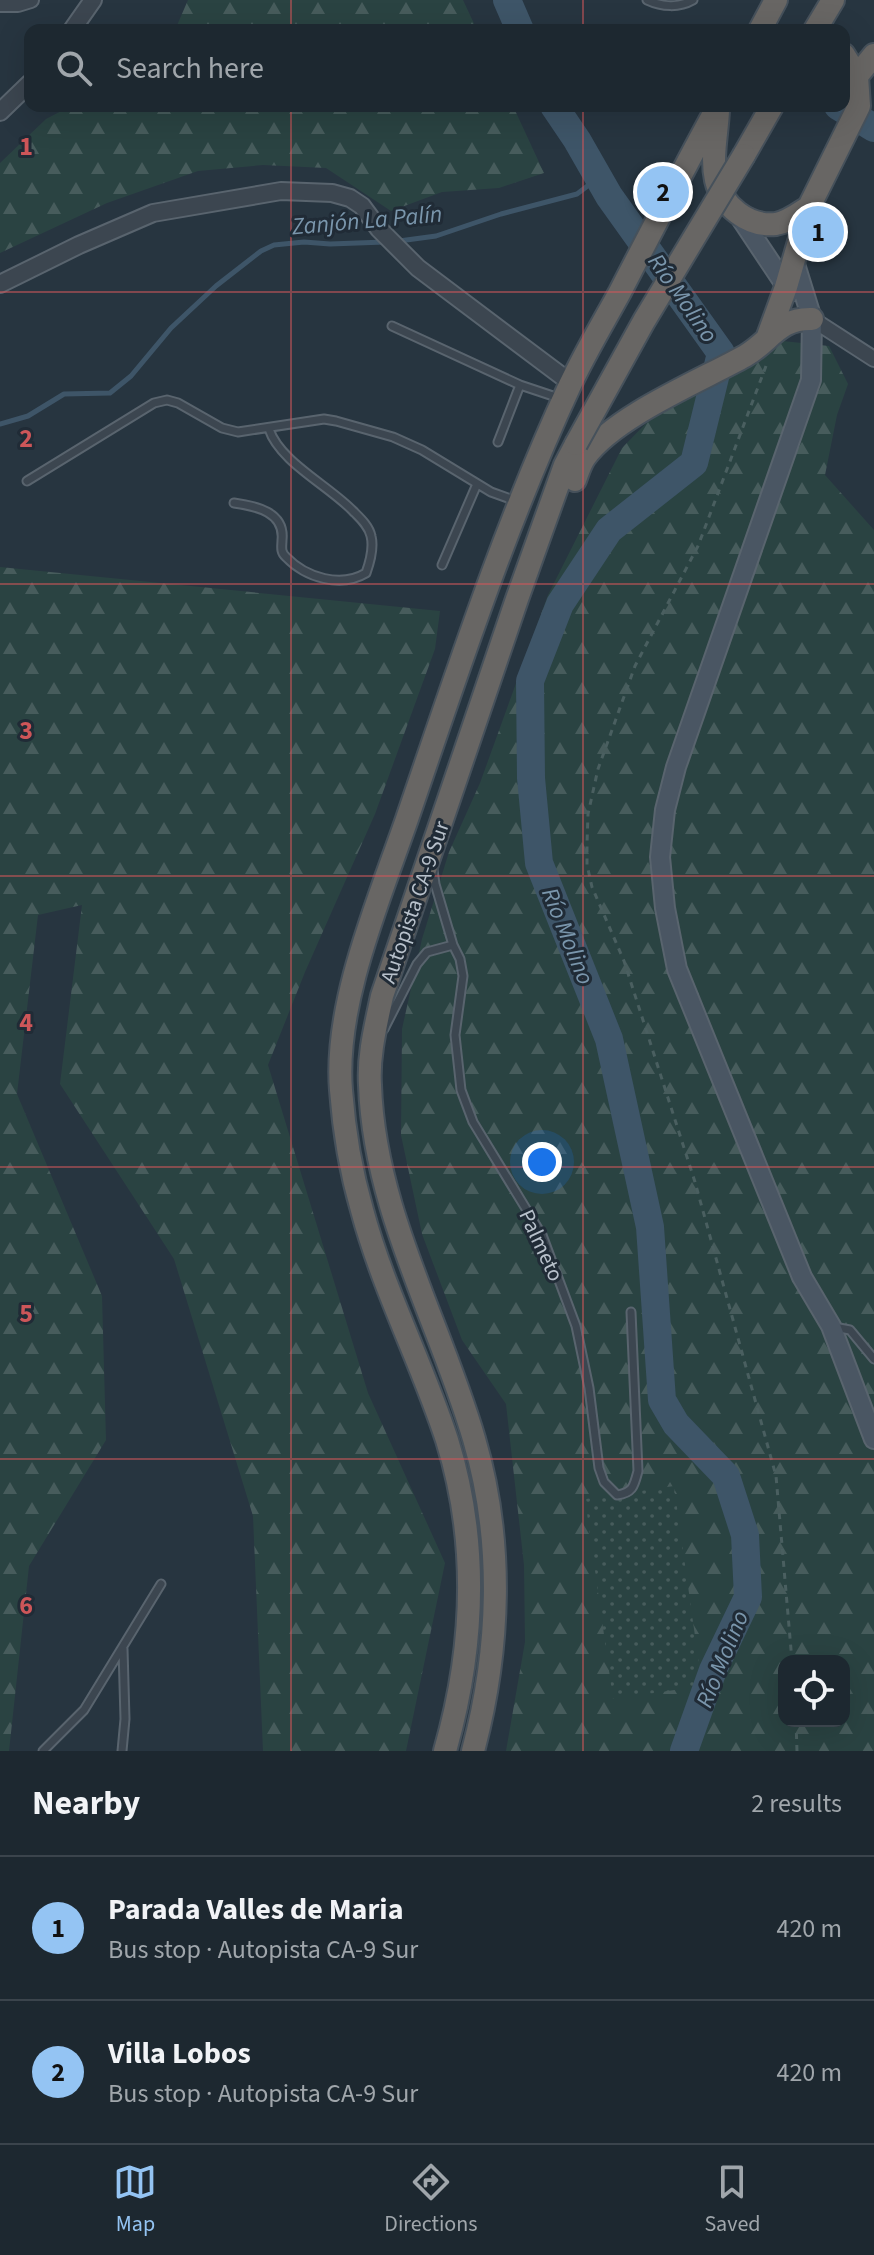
<!DOCTYPE html>
<meta charset="utf-8">
<style>
:root{--surface:#1d2830;--page:#253038;--text:#f1f3f6;--muted:#a0a6ab;--line:#3b444c;--accent:#94c4f3}
body{margin:0;font-family:"Source Sans 3",sans-serif;background:var(--page);color:var(--text)}
.controls{position:absolute;right:24px;bottom:24px;display:grid;overflow:hidden;border-radius:16px;box-shadow:0 8px 32px #0002}
.controls button{width:72px;height:72px;display:grid;place-items:center;padding:0;border:0;border-bottom:2px solid var(--line);background:var(--surface);color:var(--text);font:40px sans-serif}
.you{position:absolute;left:542px;top:1162px;width:28px;height:28px;margin:-20px;border:6px solid #fff;border-radius:50%;background:#1a73e8;box-shadow:0 0 0 12px #1a73e833}
.badge{display:grid;place-items:center;width:52px;height:52px;border-radius:50%;background:var(--accent);color:#111;font-size:26px;font-weight:700}
.pin{position:absolute;translate:-50% -50%;border:4px solid #fff;box-shadow:0 2px 8px #0006}
.list{margin:0;padding:0;list-style:none}
h2{display:flex;justify-content:space-between;align-items:center;height:104px;margin:0;padding:0 32px;font-size:34px}
h2 small{font-size:26px;font-weight:400;color:var(--muted)}
.list li{display:grid;grid-template-columns:52px 1fr auto;gap:24px;align-items:center;box-sizing:border-box;height:144px;padding:0 32px;border-top:2px solid var(--line)}
.list b{display:block;font-size:30px;white-space:nowrap}
.list p{margin:0;font-size:26px;white-space:nowrap;color:var(--muted)}
.list em{font-size:26px;font-style:normal;color:var(--muted)}
.icon{flex:none;width:44px;height:44px;fill:none;stroke:currentColor;stroke-width:2;stroke-linecap:round;stroke-linejoin:round}
.map{position:relative;flex:none;width:874px;height:1751px;overflow:hidden}
.search{position:absolute;background:var(--surface);box-shadow:0 8px 32px #0002;left:24px;right:24px;top:24px;height:88px;display:flex;align-items:center;gap:20px;box-sizing:border-box;padding:0 28px;border-radius:16px;color:var(--muted);font-size:30px}
.sheet{height:392px;background:var(--surface)}
nav{display:flex;justify-content:space-around;align-items:center;box-sizing:border-box;height:112px;border-top:2px solid var(--line);background:var(--surface);font-size:22px;color:var(--muted)}
nav a{display:grid;justify-items:center;gap:4px}
nav .on{color:var(--accent)}
.map>svg:first-child{display:block}
</style>
<div class="map">
<svg width="874" height="1751" viewBox="0 0 874 1751">
<defs>
<pattern id="forest-firs" width="22" height="20" patternUnits="userSpaceOnUse" patternTransform="scale(2)"><rect width="22" height="20" fill="#2a4342"/><path d="M5 1l3.5 6h-7zM16 11l3.5 6h-7z" fill="#475c5c"/></pattern>
<pattern id="park-dots" width="8" height="8" patternUnits="userSpaceOnUse" patternTransform="scale(2)"><rect width="8" height="8" fill="#2a4342"/><path d="M2 2h.1M6 6h.1" fill="none" stroke="#475c5c" stroke-width="1.8" stroke-linecap="round"/></pattern>
</defs>
<rect width="100%" height="100%" fill="#273540"/>
<path fill="url(#forest-firs)" fill-rule="evenodd" d="M188,0H463L477,30H175Z
M71,106H513L544,173L499,188L442,192L391,211L326,168L263,165L198,171L107,203L0,253V163L46,119Z
M755,338L829,346L848,384L837,415L825,475L874,530V1751H506L525,1642L524,1565L506,1404L462,1340L422,1234L401,1135L402,1029L422,939L449,852L480,783L548,595L622,448L659,410ZM784,1661H844V1721H784Z
M0,567L440,611L435,649L375,814L305,972L268,1065L368,1393L445,1563L406,1751H263L253,1516L174,1259L60,1084L82,905L38,915L17,1094L102,1296L106,1440L29,1566L9,1751H0Z"/>
<path fill="url(#park-dots)" d="M674,1486L702,1686L613,1699L585,1499Z"/>
<g fill="none" stroke-linecap="round" stroke-linejoin="round">
<path stroke="#3e5568" stroke-width="5" d="M399,241L436,236L501,214L577,194L598,178
M0,424L28,416L64,394L110,393L131,376L171,328L216,286L261,251L274,245L304,242L330,244L385,242"/>
<path stroke="#3e5568" stroke-width="28" d="M507,0L520,30
M554,106L577,140L609,196L721,353L694,463L609,530L560,604L530,681L531,778L539,863L609,1039L650,1227L662,1400L676,1424L726,1476L745,1535L748,1597L713,1670L684,1751
M838,106L874,128"/>
<g stroke="#59646e" stroke-width="11">
<path id="service" d="M647,0C662,7 679,8 693,0
M392,326L520,385L562,399
M498,442L520,385
M27,481L154,403L167,400L178,403L222,428L238,432L324,419L336,421L393,437L422,450L491,492L516,501
M234,503C256,506 285,512 282,540C282,546 280,552 286,557C306,578 341,588 366,573C370,562 374,548 371,536C369,526 360,518 353,511C328,485 280,462 269,429
M442,565L477,484
M433,870L435,884L453,945
M384,1029L417,964L427,952L453,945L460,959L463,976L455,1035L461,1090L473,1122L542,1235L576,1326L589,1388L599,1468L604,1482L617,1495C633,1493 634,1486 638,1471L631,1312
M834,1327L850,1330L874,1359
M43,1751L84,1710L161,1584
M122,1751L125,1719L123,1649"/>
</g>
<g stroke="#59646e" stroke-width="18">
<path id="minor" d="M0,4H18L31,0
M812,319L874,359"/>
</g>
<g stroke="#59646e" stroke-width="20">
<path id="tertiary" d="M72,30L93,0
M0,112L30,83
M0,284L79,245L153,213L281,191L332,193L350,198L362,206L379,229L418,268L571,383"/>
</g>
<g stroke="#59646e" stroke-width="22">
<path id="secondary" d="M738,214L790,292
M794,261L812,319L811,380L676,767L665,810L660,857L665,908L677,969L802,1277L831,1326L874,1439"/>
</g>
<g stroke="#46515b" stroke-width="26">
<path id="trunk" d="M760,30L776,0
M815,30L833,0
M857,76L874,55
M718,111C717,133 711,158 716,180C722,206 748,227 776,224C788,222 798,214 809,207
M744,155L772,106
M768,336L786,287L809,207L859,106L857,76L844,55
M575,480C578,472 580,464 585,457C615,416 700,381 745,356C771,341 778,318 812,319
M445,1751C474,1649 479,1543 447,1440C422,1363 383,1289 362,1210C351,1172 344,1130 341,1090C334,1004 379,900 407,819C457,673 505,525 570,385C585,353 603,323 620,292C652,230 684,168 718,106
M473,1751C500,1649 504,1541 474,1439C440,1322 374,1210 370,1085C368,1055 376,1025 382,996L517,599L565,465L576,444"/>
</g>
<path stroke="#4a5f60" stroke-width="3" stroke-dasharray="6 6" stroke-linecap="butt" d="M766,366L698,546L635,666L598,769L588,814L587,844V865L592,887L624,961L695,1182L776,1476L792,1661
M796,1721L797,1751"/>
<use href="#service" stroke="#3c4650" stroke-width="7"/>
<use href="#minor" stroke="#3c4650" stroke-width="14"/>
<use href="#tertiary" stroke="#3c4650" stroke-width="16"/>
<use href="#secondary" stroke="#4a5663" stroke-width="18"/>
<use href="#trunk" stroke="#686664" stroke-width="22"/>
<g stroke="#46515b" stroke-width="26" stroke-linecap="butt">
<path id="trunk-bridge" d="M576,444L644,321L744,155"/>
</g>
<use href="#trunk-bridge" stroke="#686664" stroke-width="22"/>
</g>
<path fill="none" stroke="#cd5659" stroke-width="2" stroke-opacity="0.55" d="M291,0V30M583,0V30M291,106V1751M583,106V1751M0,292H874M0,584H874M0,876H874M0,1167H874M0,1459H874"/>
<g text-anchor="middle" stroke-width="6" stroke-linejoin="round" paint-order="stroke">
<g font-size="22" fill="#b8c1cb" stroke="#202b36">
<text transform="translate(414 902) rotate(-71)" y="8">Autopista CA-9 Sur</text>
<text transform="translate(542 1245) rotate(65)" y="8">Palmeto</text>
</g>
<g font-size="24" font-style="italic" fill="#7a96ac" stroke="#202b36">
<text transform="translate(367 220) rotate(-5)" y="8">Zanjón La Palín</text>
<text transform="translate(683 298) rotate(55)" y="8">Río Molino</text>
<text transform="translate(568 936) rotate(68)" y="8">Río Molino</text>
<text transform="translate(722 1659) rotate(-68)" y="8">Río Molino</text>
</g>
</g>
<g font-size="26" text-anchor="middle" font-weight="bold" fill="#cd5659" stroke="#202b36" stroke-width="6" stroke-linejoin="round" paint-order="stroke">
<text x="26" y="155">1</text>
<text x="26" y="447">2</text>
<text x="26" y="739">3</text>
<text x="26" y="1031">4</text>
<text x="26" y="1322">5</text>
<text x="26" y="1614">6</text>
</g>
</svg>
<div class="controls">
<button><svg class="icon" aria-label="locate" viewBox="0 0 24 24"><circle cx="12" cy="12" r="6"/><path d="M12 2v4M12 18v4M2 12h4M18 12h4"/></svg></button>
</div>
<div class="you"></div>
<div class="pin badge" style="left:818px;top:232px">1</div>
<div class="pin badge" style="left:663px;top:192px">2</div>
<div class="search"><svg class="icon" aria-label="search" viewBox="0 0 24 24"><circle cx="10" cy="10" r="6"/><path d="M15 15l6 6"/></svg>Search here</div>
</div>
<section class="sheet">
<h2>Nearby<small>2 results</small></h2>
<ul class="list">
<li><span class="badge">1</span><div><b>Parada Valles de Maria</b><p>Bus stop · Autopista CA-9 Sur</p></div><em>420 m</em></li>
<li><span class="badge">2</span><div><b>Villa Lobos</b><p>Bus stop · Autopista CA-9 Sur</p></div><em>420 m</em></li>
</ul>
</section>
<nav>
<a class="on"><svg class="icon" aria-label="map" viewBox="0 0 24 24"><path d="M3 6l6-2 6 2 6-2v14l-6 2-6-2-6 2zM9 4v14M15 6v14"/></svg>Map</a>
<a><svg class="icon" aria-label="directions" viewBox="0 0 24 24"><path d="M12 3l9 9-9 9-9-9zM9 14v-3h6M13 9l2 2-2 2"/></svg>Directions</a>
<a><svg class="icon" aria-label="saved" viewBox="0 0 24 24"><path d="M7 4h10v16l-5-4-5 4z"/></svg>Saved</a>
</nav>
